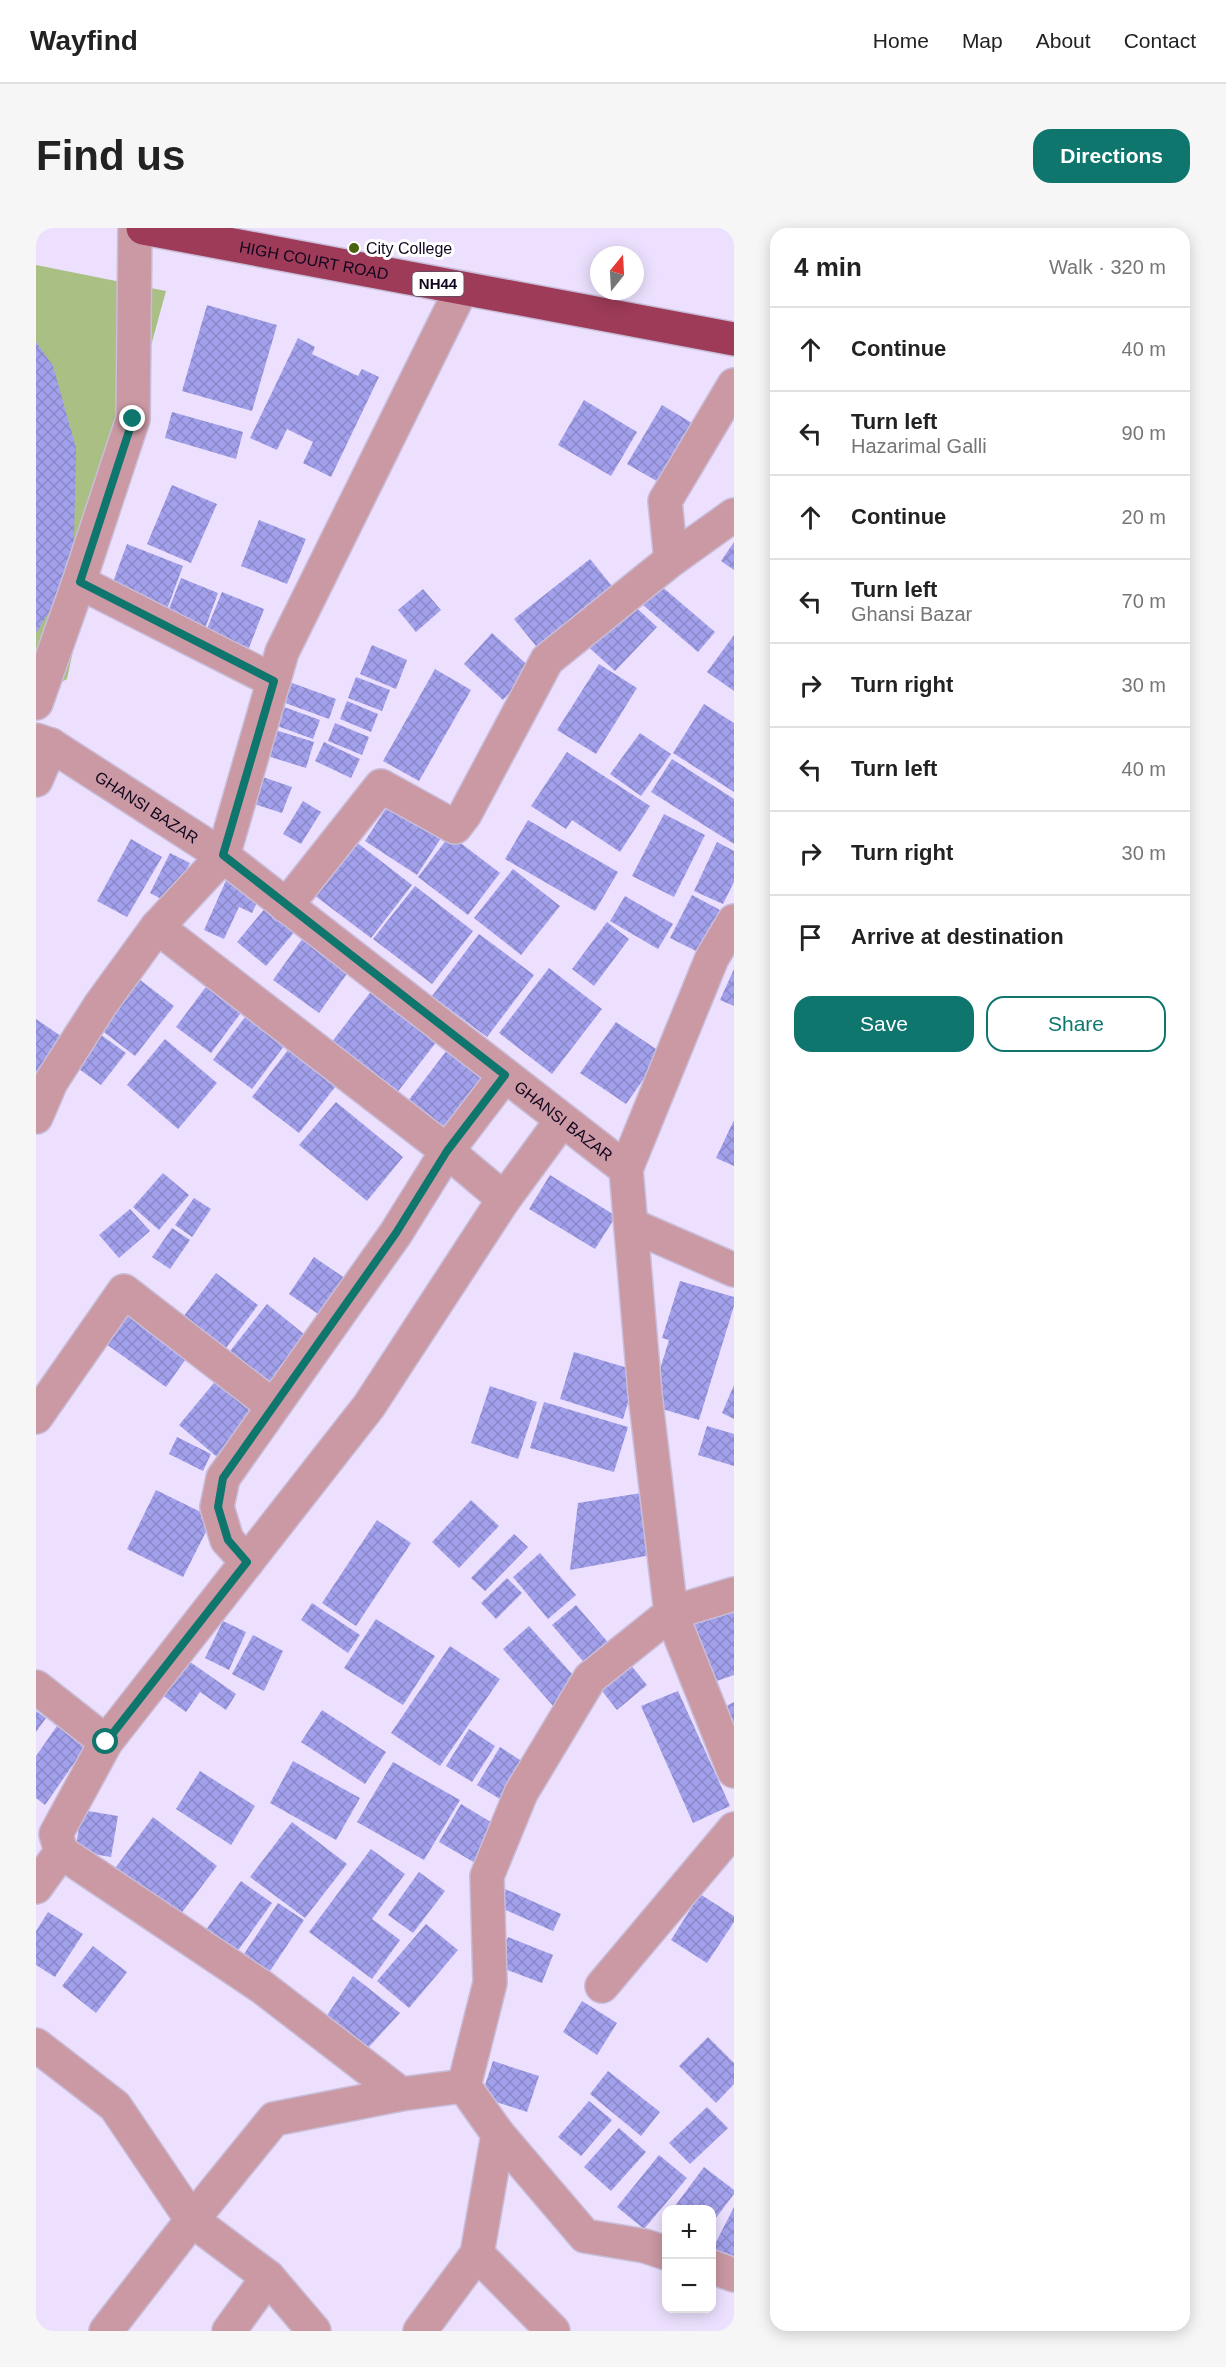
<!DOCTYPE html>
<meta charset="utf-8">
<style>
:root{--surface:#fff;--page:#f6f6f6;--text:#222;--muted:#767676;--line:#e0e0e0;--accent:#0f766e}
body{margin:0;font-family:Arial,sans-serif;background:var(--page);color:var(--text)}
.controls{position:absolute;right:18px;bottom:18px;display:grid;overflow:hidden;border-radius:12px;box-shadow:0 3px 15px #0003}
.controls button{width:54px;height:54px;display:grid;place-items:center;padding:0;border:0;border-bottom:2px solid var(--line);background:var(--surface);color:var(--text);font:30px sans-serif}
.compass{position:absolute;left:554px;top:18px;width:54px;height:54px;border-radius:50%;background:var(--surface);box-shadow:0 3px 15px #0003;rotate:18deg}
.stop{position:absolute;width:18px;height:18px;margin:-14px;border:4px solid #0f766e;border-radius:50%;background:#fff}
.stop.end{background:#0f766e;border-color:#fff;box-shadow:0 2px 6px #0008}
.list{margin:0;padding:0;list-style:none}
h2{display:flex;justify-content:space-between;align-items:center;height:78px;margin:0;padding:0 24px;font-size:26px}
h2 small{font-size:20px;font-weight:400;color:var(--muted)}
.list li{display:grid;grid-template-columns:39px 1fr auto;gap:18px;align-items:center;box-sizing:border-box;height:84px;padding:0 24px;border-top:2px solid var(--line)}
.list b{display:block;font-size:22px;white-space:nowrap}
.list p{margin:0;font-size:20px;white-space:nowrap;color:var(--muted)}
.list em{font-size:20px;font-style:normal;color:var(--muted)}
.actions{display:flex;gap:12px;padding:18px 24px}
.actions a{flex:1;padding:14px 0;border:2px solid var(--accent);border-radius:18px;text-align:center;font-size:21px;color:var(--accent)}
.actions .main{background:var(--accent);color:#fff}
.icon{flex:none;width:33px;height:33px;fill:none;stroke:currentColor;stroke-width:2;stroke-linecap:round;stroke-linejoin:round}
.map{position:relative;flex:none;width:698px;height:2103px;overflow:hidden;border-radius:18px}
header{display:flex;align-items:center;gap:36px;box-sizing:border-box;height:84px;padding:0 30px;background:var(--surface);border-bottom:2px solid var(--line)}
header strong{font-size:28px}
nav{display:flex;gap:33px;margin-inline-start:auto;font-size:21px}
.intro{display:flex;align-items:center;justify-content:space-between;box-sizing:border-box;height:144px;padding:0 36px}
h1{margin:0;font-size:42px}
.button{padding:15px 27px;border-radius:18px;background:var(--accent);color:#fff;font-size:21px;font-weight:700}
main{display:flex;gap:36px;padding:0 36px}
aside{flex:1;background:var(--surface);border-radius:18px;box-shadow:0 3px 15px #0003}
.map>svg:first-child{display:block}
</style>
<header>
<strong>Wayfind</strong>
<nav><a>Home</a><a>Map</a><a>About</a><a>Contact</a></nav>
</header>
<div class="intro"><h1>Find us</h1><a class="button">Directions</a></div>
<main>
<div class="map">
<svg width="698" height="2103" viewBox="0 0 698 2103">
<defs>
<pattern id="building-cross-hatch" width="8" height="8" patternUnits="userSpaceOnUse" patternTransform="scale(1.5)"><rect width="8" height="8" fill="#a2a0eb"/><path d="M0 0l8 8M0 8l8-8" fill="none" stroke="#8a88c9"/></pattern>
</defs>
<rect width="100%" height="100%" fill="#ece0fe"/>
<path fill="#a9bf83" d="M0,37L130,63L56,333L31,451L0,468Z"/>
<path fill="url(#building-cross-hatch)" d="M171,77L241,97L216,183L146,163Z
M262,110L279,119L276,126L322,148L326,141L343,149L295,249L267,235L277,214L251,201L241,222L214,210Z
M0,114L17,138L40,220L38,313L18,376L0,405Z
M548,172L601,204L575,248L522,217Z
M626,177L666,201L631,259L591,236Z
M136,184L207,204L200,231L129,210Z
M136,257L181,276L155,335L111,316Z
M223,292L270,311L251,356L205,338Z
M698,314V342L685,333Z
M91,316L147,338L130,384L74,362Z
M554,331L580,363L504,423L478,391Z
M145,350L182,365L167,406L129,391Z
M617,351L679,404L662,424L600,371Z
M387,361L405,382L380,404L362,382Z
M186,364L228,381L213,420L170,403Z
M591,371L621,399L579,443L548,415Z
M456,405L496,441L467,472L428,436Z
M698,407V463L671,444Z
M336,417L371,432L360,461L324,446Z
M563,436L601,460L560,526L521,502Z
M399,441L435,462L383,553L347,533Z
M320,449L354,462L346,483L312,470Z
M248,452L300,471L293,491L241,472Z
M311,473L342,486L335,504L304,491Z
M240,476L284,492L277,511L233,495Z
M668,476L698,495V564L637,525Z
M299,495L333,509L326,527L292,513Z
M233,500L278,514L270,540L225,526Z
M604,505L635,526L605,568L574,546Z
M288,514L324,531L315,550L279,533Z
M531,524L614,578L584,624L536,592L530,601L495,578Z
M636,531L698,571V616L615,564Z
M218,546L256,559L246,585L209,573Z
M267,573L285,584L265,616L247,606Z
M355,573L407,607L381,647L329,613Z
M628,586L669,607L638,669L596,648Z
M492,592L582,644L559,683L469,631Z
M414,607L464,645L432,687L382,649Z
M315,610L376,657L335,710L274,664Z
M95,611L126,629L91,689L61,673Z
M681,614L698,623V654L687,676L658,663Z
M134,625L154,635L133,675L114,665Z
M477,641L524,678L485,727L438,690Z
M192,648L226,664L216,685L203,679L188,711L168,702Z
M379,658L437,703L396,756L337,711Z
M656,667L684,682L662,724L634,710Z
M589,668L637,696L622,721L574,693Z
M236,672L265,696L230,738L201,714Z
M571,694L593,711L558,758L536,741Z
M272,703L318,736L283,785L237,752Z
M443,706L498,747L451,809L396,768Z
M513,740L566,781L516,846L463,805Z
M698,741V778L684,772Z
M95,745L138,778L99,828L56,795Z
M175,752L210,778L175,825L140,799Z
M340,757L405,808L360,866L295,815Z
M212,785L251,814L216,861L177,832Z
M0,791L35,815L0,864Z
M580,794L626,825L590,876L544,845Z
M61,804L90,825L65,857L36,836Z
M129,811L181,855L142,901L91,857Z
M415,817L460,852L416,907L372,873Z
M255,818L303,854L263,905L216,869Z
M300,874L367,929L331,973L263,917Z
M698,892V938L680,930Z
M127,945L153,967L123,1002L97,979Z
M514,947L580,988L559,1021L493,981Z
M158,970L175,981L156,1009L139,997Z
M94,981L114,1003L83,1030L63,1007Z
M136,1000L154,1012L134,1041L116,1029Z
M278,1029L319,1057L294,1094L253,1066Z
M180,1045L222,1077L181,1132L139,1100Z
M644,1053L698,1069V1078L663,1192L613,1177L633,1112L626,1110Z
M231,1076L279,1115L239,1166L191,1127Z
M91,1079L154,1125L130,1159L66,1113Z
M538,1124L602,1143L587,1191L524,1171Z
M187,1144L231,1182L187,1234L143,1197Z
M698,1157V1191L686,1185Z
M454,1158L501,1174L482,1231L435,1215Z
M508,1174L592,1199L578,1244L494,1220Z
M671,1198L698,1206V1238L662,1227Z
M141,1209L175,1226L167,1243L133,1226Z
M120,1262L177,1290L147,1349L91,1321Z
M605,1265L615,1327L534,1342L542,1275Z
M435,1272L463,1298L423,1340L396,1314Z
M341,1292L375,1315L320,1398L286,1375Z
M478,1306L492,1319L449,1363L435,1350Z
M504,1325L540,1367L512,1391L477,1349Z
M471,1350L486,1365L460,1391L445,1375Z
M276,1375L324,1407L312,1425L265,1392Z
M540,1377L576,1419L552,1439L516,1397Z
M698,1382V1447L672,1456L652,1398Z
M340,1391L399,1428L367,1477L308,1440Z
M187,1393L210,1404L193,1442L169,1430Z
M493,1398L545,1456L518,1479L467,1421Z
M217,1407L247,1423L228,1463L196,1446Z
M414,1418L464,1451L404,1538L355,1505Z
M147,1429L200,1466L190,1482L164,1464L150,1484L122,1464Z
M589,1430L611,1457L581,1482L559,1454Z
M642,1463L694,1578L657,1595L605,1478Z
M698,1474V1512L683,1482Z
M286,1482L350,1524L329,1556L265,1514Z
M0,1483L10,1490L0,1504Z
M21,1498L50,1518L9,1577L0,1570V1528Z
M433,1501L459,1518L436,1554L410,1538Z
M464,1519L495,1539L472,1576L441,1557Z
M257,1533L324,1570L300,1612L234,1575Z
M357,1534L424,1572L388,1632L321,1594Z
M164,1543L219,1578L195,1617L140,1581Z
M425,1576L463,1599L441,1636L403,1614Z
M46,1582L82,1588L75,1629L39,1623Z
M117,1589L181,1638L141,1691L77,1643Z
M256,1594L311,1636L269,1690L214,1649Z
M335,1621L369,1646L336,1691L364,1712L336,1751L273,1704Z
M383,1644L409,1663L377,1705L352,1687Z
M205,1653L236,1675L193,1735L162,1713Z
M469,1661L525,1686L517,1703L461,1678Z
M664,1666L698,1688V1694L671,1735L635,1712Z
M242,1675L268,1692L228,1752L202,1735Z
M12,1684L47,1706L19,1749L0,1737V1703Z
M390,1696L422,1722L373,1780L341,1753Z
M472,1709L517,1727L506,1755L461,1738Z
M57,1718L91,1744L60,1785L26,1758Z
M317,1748L364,1785L331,1821L290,1789Z
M546,1773L581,1795L561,1827L527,1804Z
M672,1809L698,1835V1856L680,1875L643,1838Z
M457,1833L503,1848L491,1884L445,1869Z
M572,1843L624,1884L605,1908L554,1866Z
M553,1873L576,1892L545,1928L522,1909Z
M671,1879L692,1900L654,1936L633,1915Z
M583,1900L610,1924L575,1963L548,1939Z
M623,1927L651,1950L608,2001L581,1979Z
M668,1939L698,1962V1966L676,1995V1982H636Z
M698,1979V2034L676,2022Z"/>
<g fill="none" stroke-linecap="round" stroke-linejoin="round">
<g stroke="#c9bdda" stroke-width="36">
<g id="street">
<path d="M635,332L629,273L698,157"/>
<path d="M43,354L97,191L99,0"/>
<path d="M0,475L43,354L238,453"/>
<path id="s1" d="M0,512L15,517L187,628L590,941"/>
<path d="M0,552L15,517"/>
<path d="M250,678L345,558L419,599L429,586L511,432L635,332L698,287"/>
<path d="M698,693L676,730L590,941L609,1166L635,1385L698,1543"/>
<path d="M0,889L15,854L65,776L121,699L187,628L246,424L426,60"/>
<path d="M468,971L526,892"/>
<path d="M595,997L698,1042"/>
<path d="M0,1189L88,1063L237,1178"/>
<path d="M211,1334L191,1312L181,1279L187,1250L360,1005L411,923L469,847"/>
<path d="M0,1459L70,1514"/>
<path d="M25,1624L226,1759L365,1866"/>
<path d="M0,1659L25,1624L20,1606L70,1514L333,1178L468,971L411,923L121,699"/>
<path d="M566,1758L698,1601"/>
<path d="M0,1817L79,1878L156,1992L232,2049L278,2103"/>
<path d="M462,1906L549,2008L609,2018L630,2025"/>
<path d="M441,2026L517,2103"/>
<path d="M676,2039L698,2047"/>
<path d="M70,2103L156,1992L238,1891L365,1866L428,1858"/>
<path d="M193,2103L232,2049"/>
<path d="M384,2103L441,2026L462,1906L428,1858L454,1755L451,1648L485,1565L554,1450L635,1385L698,1366"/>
</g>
</g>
<g stroke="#c9bdda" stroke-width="36">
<g id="highway">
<path id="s2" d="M107,0L698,111"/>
</g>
</g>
<use href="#street" stroke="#ca99a3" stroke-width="33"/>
<use href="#highway" stroke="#9d3b58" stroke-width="33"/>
</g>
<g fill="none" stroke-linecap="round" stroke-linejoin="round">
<path stroke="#0f766e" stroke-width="8" d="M70,1514L211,1334L192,1312L182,1279L187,1250L360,1005L411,923L469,847L187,627L238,453L44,354L97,191"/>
</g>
<circle fill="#4b620f" stroke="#fff" stroke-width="2" cx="318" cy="20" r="6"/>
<g text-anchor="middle" stroke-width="6" stroke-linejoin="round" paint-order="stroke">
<rect fill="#fff" stroke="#595062" stroke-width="1.5" x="376.5" y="44" width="51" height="24" rx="4.5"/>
<g font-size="15" font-weight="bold" fill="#12051e">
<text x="402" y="61">NH44</text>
</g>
<g font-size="16" fill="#12051e" stroke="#fff" text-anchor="start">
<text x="330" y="26">City College</text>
</g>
<g font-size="16" fill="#12051e" stroke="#fff">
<text dy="6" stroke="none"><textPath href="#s2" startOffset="174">HIGH COURT ROAD</textPath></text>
<text dy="6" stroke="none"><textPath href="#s1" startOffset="130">GHANSI BAZAR</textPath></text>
<text dy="6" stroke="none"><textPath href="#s1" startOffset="652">GHANSI BAZAR</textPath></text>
</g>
</g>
</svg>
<div class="controls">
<button>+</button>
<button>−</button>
</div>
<svg class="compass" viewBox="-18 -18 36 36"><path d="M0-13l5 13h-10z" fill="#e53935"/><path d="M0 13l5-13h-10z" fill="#767676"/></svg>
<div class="stop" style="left:70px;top:1514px"></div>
<div class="stop end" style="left:97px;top:191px"></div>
</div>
<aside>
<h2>4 min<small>Walk · 320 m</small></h2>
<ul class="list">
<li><svg class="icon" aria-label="ahead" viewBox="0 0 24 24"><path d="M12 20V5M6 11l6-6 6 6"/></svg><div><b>Continue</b></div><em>40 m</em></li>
<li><svg class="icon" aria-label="left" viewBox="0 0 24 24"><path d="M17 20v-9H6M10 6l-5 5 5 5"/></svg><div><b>Turn left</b><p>Hazarimal Galli</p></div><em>90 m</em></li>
<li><svg class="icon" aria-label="ahead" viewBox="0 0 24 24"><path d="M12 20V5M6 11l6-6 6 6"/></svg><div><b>Continue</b></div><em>20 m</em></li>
<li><svg class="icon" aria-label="left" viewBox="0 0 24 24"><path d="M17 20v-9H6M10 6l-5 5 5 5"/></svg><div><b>Turn left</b><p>Ghansi Bazar</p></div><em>70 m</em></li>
<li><svg class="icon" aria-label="right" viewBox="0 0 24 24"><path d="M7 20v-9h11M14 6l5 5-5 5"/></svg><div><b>Turn right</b></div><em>30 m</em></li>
<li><svg class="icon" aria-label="left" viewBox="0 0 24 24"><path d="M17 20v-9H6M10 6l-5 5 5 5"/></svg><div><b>Turn left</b></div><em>40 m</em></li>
<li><svg class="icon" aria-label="right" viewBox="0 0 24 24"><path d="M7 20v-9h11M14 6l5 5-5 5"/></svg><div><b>Turn right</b></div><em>30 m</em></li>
<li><svg class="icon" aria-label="arrive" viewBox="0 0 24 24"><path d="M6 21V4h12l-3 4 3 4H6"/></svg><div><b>Arrive at destination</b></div></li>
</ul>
<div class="actions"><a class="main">Save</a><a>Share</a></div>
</aside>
</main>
